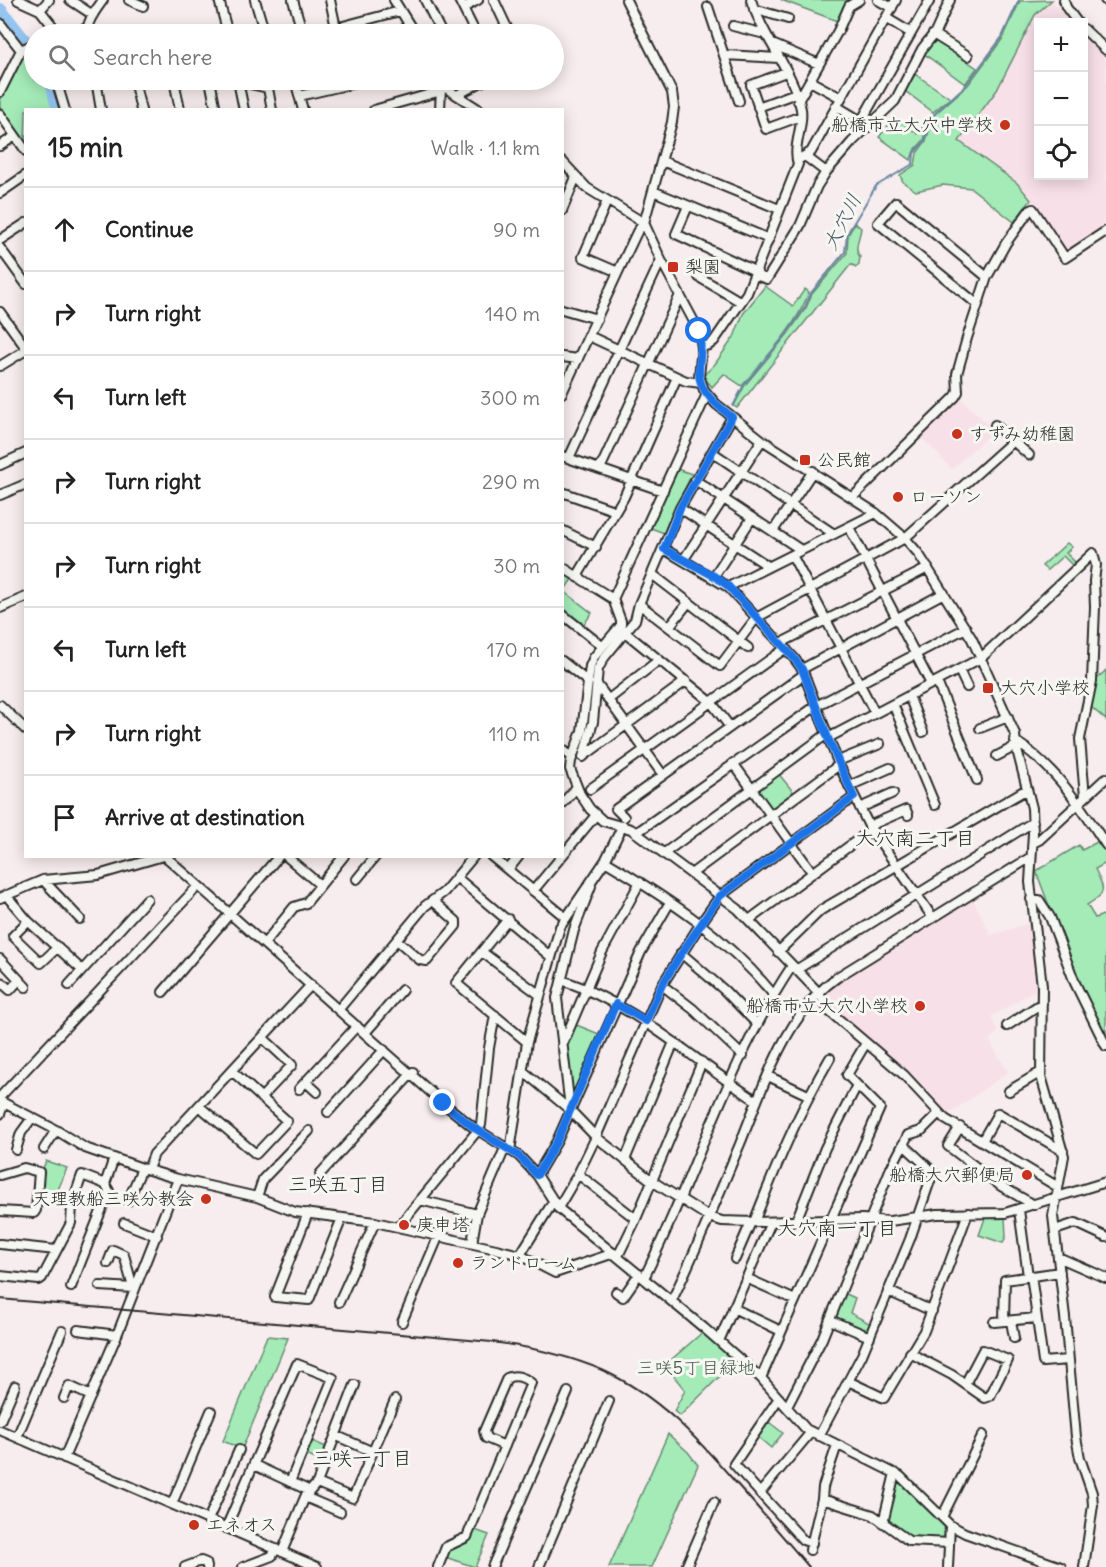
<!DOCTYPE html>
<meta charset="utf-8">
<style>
:root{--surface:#fff;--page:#f6f6f6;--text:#222;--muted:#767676;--line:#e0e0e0}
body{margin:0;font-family:Delius,"Klee One",sans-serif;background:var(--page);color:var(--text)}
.controls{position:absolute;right:18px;top:18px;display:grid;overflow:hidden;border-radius:0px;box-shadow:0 3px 15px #0003}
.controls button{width:54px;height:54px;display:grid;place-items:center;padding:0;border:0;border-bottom:2px solid var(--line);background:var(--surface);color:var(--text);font:30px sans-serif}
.stop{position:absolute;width:18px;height:18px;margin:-14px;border:4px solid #1a73e8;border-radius:50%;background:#fff}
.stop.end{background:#1a73e8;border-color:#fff;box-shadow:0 2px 6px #0008}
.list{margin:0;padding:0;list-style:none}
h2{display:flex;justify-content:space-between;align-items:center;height:78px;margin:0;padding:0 24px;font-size:26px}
h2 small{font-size:20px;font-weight:400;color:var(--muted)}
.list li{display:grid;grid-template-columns:39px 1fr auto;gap:18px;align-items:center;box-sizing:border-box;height:84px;padding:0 24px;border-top:2px solid var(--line)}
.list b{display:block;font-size:22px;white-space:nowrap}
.list em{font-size:20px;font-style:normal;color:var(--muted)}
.icon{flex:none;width:33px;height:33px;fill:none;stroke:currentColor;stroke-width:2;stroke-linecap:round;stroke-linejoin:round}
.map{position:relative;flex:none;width:1106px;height:1567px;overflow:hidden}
.search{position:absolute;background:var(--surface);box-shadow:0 3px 15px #0003;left:24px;top:24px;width:540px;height:66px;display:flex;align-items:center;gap:15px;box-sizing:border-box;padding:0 21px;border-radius:33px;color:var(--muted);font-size:22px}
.panel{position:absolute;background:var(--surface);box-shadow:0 3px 15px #0003;left:24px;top:108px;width:540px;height:750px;border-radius:0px}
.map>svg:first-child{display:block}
</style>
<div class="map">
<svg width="1106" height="1567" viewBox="0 0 1106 1567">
<rect width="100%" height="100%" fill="#f7ecee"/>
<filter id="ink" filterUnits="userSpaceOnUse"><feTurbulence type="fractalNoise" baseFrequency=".0167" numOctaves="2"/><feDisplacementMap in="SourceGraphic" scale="12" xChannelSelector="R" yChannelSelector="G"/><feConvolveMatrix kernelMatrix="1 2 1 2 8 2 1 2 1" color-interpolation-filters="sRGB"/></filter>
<g filter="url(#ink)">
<path fill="#f8e0e9" d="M1052,1L1062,12L1068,22H1038V176H1084V36L1100,50L1106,60V228L1069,253L1066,252L1041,211L1017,183L959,142L997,90L1035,15Z
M960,398L994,430L952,469L921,437Z
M972,898L991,935L1030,923L1038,988L991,1017L998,1032L989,1040L1008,1072L946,1116L906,1072L838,1016L824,992L826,989Z"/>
<path fill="#a4ebb8" stroke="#688b72" stroke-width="1.5" d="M781,0H853L840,22Z
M1052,0L1035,15L997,90L959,141L1017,183L1031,200L1014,222L971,188L943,185L916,191L903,182L900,175L915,165L917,153L926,141L934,115L968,85L1003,38L1020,1Z
M933,38L977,68L965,84L923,53Z
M29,51L34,58V80H49L57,109L26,110L25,146L0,107V100L24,52Z
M915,74L950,98L933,112L905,91Z
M931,115L924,140L914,151L911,160L879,137L895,117L918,134Z
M855,223L861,228C860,238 853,248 860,257L859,264L856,267L851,264L737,408L734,406L745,385L787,335L806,308L812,294L847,253L848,235Z
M765,286L793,306L805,289L809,292C796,328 766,357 742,386L724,374L712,387L703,376L715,364L734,337L743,314Z
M677,469L692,474L667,524L664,533L651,528Z
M1067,543L1072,547L1066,553L1077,564L1074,567L1063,556L1047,570L1042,566Z
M562,570L574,576L564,591L592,613L582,627L563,610Z
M1106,670V720L1090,706L1095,681Z
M778,773L795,794L772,811L769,810L756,789Z
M1099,841L1106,852V863L1095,869C1106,892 1106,893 1087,905L1095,918L1106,914V1040L1078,983L1036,871L1079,845L1082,850Z
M574,1024L599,1034L575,1094L571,1092L564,1047Z
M46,1161L67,1168L55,1197L40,1191L42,1171Z
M987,1217L1005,1218L1006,1236L1003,1243L979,1235L984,1221Z
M844,1293L855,1298L850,1313L871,1324L868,1331L865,1333L835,1320L834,1317Z
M703,1332L735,1361L680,1416L674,1411L685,1390L665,1365Z
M267,1336L288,1338L242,1449L223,1441Z
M769,1422L783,1433L771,1448L758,1437Z
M668,1434L688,1452L698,1465L652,1567H609Z
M310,1440L328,1448L322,1462L304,1454Z
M898,1481L945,1527L944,1538L911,1539L886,1522L895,1482Z
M475,1530L489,1535L475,1567L445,1557L448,1550L470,1539Z"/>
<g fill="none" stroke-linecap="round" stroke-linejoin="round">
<path stroke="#6a87a1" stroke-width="2" d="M733,406L744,385L786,335L805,307L811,293L845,252L847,234L876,186L913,164L914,153L925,141L932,116L966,85L1002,37L1019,0"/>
<path stroke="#94c5f0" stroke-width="14" d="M0,10L34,53
M51,80L59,110"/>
<g stroke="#2b2b2b" stroke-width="12">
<path id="minor" d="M18,0L40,10L59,34
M70,0L93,15
M129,0L143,6
M219,0L228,34
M255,0L265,34
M293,0L303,34
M330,0L336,28
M394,0L415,34
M425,0L442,34
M459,0L476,34
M494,0L510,34
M878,0L892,8
M1064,0L1066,7L1077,22
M1105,0L1106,1
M708,7L739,101
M463,8L478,0
M754,9L788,19
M40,10L49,0
M886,18L911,33
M0,23L21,50
M733,26L765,34
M1084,29L1106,50
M87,33C87,21 96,10 103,0
M58,34L86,29L100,34
M313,34L400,11
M933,34L968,56
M772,44L819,64
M725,55L779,58
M786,72L751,85L766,129L801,116
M56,80L65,110
M96,80L101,110
M134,80L141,110
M174,80L180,110
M210,80L216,110
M233,80L268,88L272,110
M295,80L303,110
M433,80L480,110
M464,80L469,88
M238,81L244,110
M810,81L841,98
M0,92L21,50L34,44
M457,95L485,80
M299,96L368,80
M798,101L838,31L849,6L859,0
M836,106L861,121L863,118L876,121
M758,107L796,93
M374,110L441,91
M440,110L441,87
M0,114L26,151
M863,118L930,0
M0,146L15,136
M805,156L826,172L852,142L895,101L922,49L936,31L950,0
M801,158L811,152L896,0
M562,161L587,188L644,223L661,260L699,331L702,347L699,376L704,390L716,404L762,440L876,513L905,538L918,553L972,639L1015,734L1016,746L1032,808L1033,833L1030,882L1042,986L1041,1076L1064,1156L1053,1216L1065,1317L1076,1437L1080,1458L1092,1493L1093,1505L1084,1567
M662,161L779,209
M653,191L769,239
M0,193L26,175
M607,201L583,257L618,272
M688,206L676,234L757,272
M562,211L576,177
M0,240L26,223
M0,248L26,284
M755,275L767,279L800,226L817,186L826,172
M699,277L741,302
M977,304L878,223L896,202L987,277
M562,309L597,319
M0,312L26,348
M589,336L677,377
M702,347L709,345L714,341L747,293L798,164C792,146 804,127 801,109C793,70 763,38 751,0
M562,357L578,359
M0,366L26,350
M562,393L618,272L637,232L644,223L672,122L674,107L672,92L626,0
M707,394L613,599L621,621V625L594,657L590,666L582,731L571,761L570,769L580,794L590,809L603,821L631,829L738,909L818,992L830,1012L904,1075L945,1119L1058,1187
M995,425L1029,455
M712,452L834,534
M562,456L663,491
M569,458L661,260
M0,465L26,453
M600,469L680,295
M695,480L801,550
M562,492L616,511
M0,495L26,484
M853,497L955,397L958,392L957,374L967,338L987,277L1006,243L1029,211L1033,209L1065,258L1106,231
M680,508L768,566
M849,527L931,684
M562,530L596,547
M773,531L813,471
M664,549L728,587L794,658L802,669L839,765L869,826L933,918
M792,555L875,713
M684,559L762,440
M562,567L613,599
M652,574L748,648
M578,575L624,497L677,377L686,381L701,383
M714,576L752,518
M728,587L876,513
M639,604L720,666L756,618L905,538L1013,441
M0,608L26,597
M562,614L602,646
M669,627L688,603
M626,633L711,702L730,727
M781,643L928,568
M562,661L587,681
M802,669L944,593
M959,670L967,687
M937,682L977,780
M596,683L663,775
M909,696L923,732
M609,699L659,660
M893,704L935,805
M0,705L26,730
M980,728L1008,717
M828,738L981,658L1093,553L1096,565L1094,581L1095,607L1092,681L1080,739L1085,797
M1015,741C1055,766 1081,807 1106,845
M562,749L572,757
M584,756L686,681
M997,756L1016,746
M583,757L593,722L598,669L604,658L635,620L639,604L680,508L732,417
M838,761L880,744
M733,763L812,872
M849,786L890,768
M590,789L786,648
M562,804L577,787
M860,808L893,793
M624,817L616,809L803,675
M869,826L906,810L908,815
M636,833L816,706L966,628
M1033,843L1039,840L1106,778
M663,854L827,734
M165,856L443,1103L473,1127L519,1156L537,1175L558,1208L704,1328L761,1378L806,1429L900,1476L950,1525L965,1533L1061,1567
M286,856L320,885
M491,856L565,917
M562,856L596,815
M605,861C670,900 724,935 773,994
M508,870L519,856
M691,874L839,765
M456,877L551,957
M357,879L376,856
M43,880L80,919
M533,891L562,856
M6,895L28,921L82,970
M0,898L43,880L98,875L163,856
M1031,899L1039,900L1050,917L1075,983L1106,1046
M508,919L456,983L527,1042
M749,920L871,830
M28,921L13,936L41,963L58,947
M397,940L420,960L427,961L456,926V921L433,901
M264,944L294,907L306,903L344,856
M482,952L540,995
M778,952L821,910L1027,789
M681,953L724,990L757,1024
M0,959L26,987
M796,970L1033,822
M562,980C638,1006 691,1059 757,1101
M1,982L10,990L19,980
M69,985L147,899
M662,985L693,1009L743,1056
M163,992L279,856
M339,1009L425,906L444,892L474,856
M1007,1026L1042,1003
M365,1033L402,990
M562,1046L602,952L640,882
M523,1071L570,1110L596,1137L652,1181L709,1217L722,1221L754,1222L862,1219L890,1221L937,1214L1005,1213L1106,1182
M768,1076L808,1095
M306,1082L317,1092
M299,1089L357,1026
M1009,1091L1041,1072
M0,1097L198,886
M261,1098L292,1065L263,1038
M0,1101L56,1130L85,1148L142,1168L178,1179L257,1197L295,1212L375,1222L496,1249L520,1255L555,1273L614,1253
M199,1106L256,1154L287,1121L232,1071
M570,1108L557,998L574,930L591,886
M328,1112L384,1050
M0,1114L4,1103
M960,1127L948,1146L1001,1186L1034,1205
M982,1141L998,1113L1063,1151
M44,1149L56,1130
M16,1150L21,1133L32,1118
M510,1151L527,1042L560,927L605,861L623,825
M625,1160L674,1042
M148,1169L154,1154L311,985
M320,1174L413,1072
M578,1174L636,1219
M0,1175L24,1168L39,1172L36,1210L34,1213L0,1211
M537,1175L557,1141L641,952L670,902
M105,1184L114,1158
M257,1197L263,1179L309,1131
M420,1200L477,1214
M128,1201L142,1168
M558,1208L578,1174L596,1137L662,985L701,923L720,896L854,797
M1019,1210L1028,1276
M308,1213L275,1297L309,1300L342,1218
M796,1221L825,1148L857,1085
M754,1222C776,1166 799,1111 830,1058
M124,1223L157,1236
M398,1227L478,1130L481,1125L489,1048L495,1015
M1055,1230L1076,1223L1106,1237
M472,1243L477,1214L505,1148
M0,1244L56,1250
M520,1255L553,1202
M618,1256L636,1219L702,1062
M1058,1257L1106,1278
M735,1259L751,1222
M108,1263L113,1250L124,1255L134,1291
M1031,1275L1043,1362L1068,1360
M0,1276L39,1280L42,1278L71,1223L72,1204L82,1175L105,1184L109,1191L71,1287
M644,1278C695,1175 728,1062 792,966
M746,1278L795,1300
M100,1286L133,1288
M888,1291L932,1311
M616,1292L623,1297L639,1274
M672,1300C697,1249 718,1196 740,1144C763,1087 786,1012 839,976L1031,857
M339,1302L375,1222
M733,1308L781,1331
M830,1320L870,1337
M1004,1321L1005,1280L1060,1272
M1011,1321L1014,1338
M402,1322L439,1235
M994,1322L1037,1318
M78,1330L117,1335
M719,1341L771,1222
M910,1353L952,1375L985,1398L990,1396L1008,1360L983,1350L965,1384
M761,1378L880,1108L847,1075L866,1043
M848,1381L884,1398L924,1331L968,1213
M64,1398L69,1386L91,1396
M779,1398L734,1464L760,1493L811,1432
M787,1407L822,1339L890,1170L908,1135L921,1131L939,1113
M0,1421L15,1386
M0,1430L317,1567
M337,1436L373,1452
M819,1436L862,1355L910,1239L933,1172L903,1144
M17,1437L62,1331
M64,1458L117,1335L178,1179
M254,1465L310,1491
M317,1483L355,1385
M760,1493L803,1540L812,1543
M305,1497L340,1512
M822,1499L873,1515L909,1541L949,1543
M172,1504L211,1411
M942,1517L983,1435
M208,1520L239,1450
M883,1523L895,1473
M226,1528L297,1364L333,1378L290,1482
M810,1550L822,1499L823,1487L837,1445
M282,1552L305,1497L317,1483L353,1498L395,1400
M185,1567L201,1561L206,1563L207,1567
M243,1567L272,1556L276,1549
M438,1567L446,1547L467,1537L531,1383C525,1378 516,1374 507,1378L484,1431L486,1438L505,1446
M492,1567L568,1392
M539,1567L609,1401
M686,1567L714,1502
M948,1567L950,1525"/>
</g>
<use href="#minor" stroke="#f6f6f2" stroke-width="8"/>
<path stroke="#2b2b2b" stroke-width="2" d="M0,1299L492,1342C530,1347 567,1355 602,1370C658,1395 698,1439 737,1484C761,1511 785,1539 809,1567"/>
</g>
</g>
<g fill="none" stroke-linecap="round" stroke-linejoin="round" filter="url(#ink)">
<path stroke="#1a73e8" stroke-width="8" d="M443,1103L473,1127L519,1156L537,1175L557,1141L616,1004L646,1021L662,985L681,954L720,896L854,797L828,738L802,669L794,658L728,586L714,576L664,549L680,508L732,417C719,407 699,392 699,373C699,359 703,346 699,331"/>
</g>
<g fill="#c8321e" stroke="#f6f6f2" stroke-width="2">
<circle cx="1005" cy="125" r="6"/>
<rect x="667" y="261" width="12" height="12" rx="3"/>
<circle cx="957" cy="434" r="6"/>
<rect x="799" y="454" width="12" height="12" rx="3"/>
<circle cx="898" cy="497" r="6"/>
<rect x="982" y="682" width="12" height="12" rx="3"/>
<circle cx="920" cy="1006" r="6"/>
<circle cx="1027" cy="1175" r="6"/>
<circle cx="206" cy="1199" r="6"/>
<circle cx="404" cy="1225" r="6"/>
<circle cx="458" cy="1263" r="6"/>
<circle cx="194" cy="1525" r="6"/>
</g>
<g text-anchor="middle" stroke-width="6" stroke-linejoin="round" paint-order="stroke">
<g font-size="18" fill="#2b2b2b" stroke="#f6f6f2" text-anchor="start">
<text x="993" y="131" text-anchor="end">船橋市立大穴中学校</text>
<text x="685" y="273">梨園</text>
<text x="969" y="440">すずみ幼稚園</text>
<text x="817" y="466">公民館</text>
<text x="910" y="503">ローソン</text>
<text x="1000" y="694">大穴小学校</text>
<text x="908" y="1012" text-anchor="end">船橋市立大穴小学校</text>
<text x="1015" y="1181" text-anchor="end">船橋大穴郵便局</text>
<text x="194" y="1205" text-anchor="end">天理教船三咲分教会</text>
<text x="416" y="1231">庚申塔</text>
<text x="470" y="1269">ランドローム</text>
<text x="206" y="1531">エネオス</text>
</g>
<g font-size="18" fill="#495b4e" stroke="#f6f6f2">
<text x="696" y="1374">三咲5丁目緑地</text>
</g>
<g font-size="20" font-style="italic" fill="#4a5966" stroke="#f6f6f2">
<text transform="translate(842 222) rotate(-63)" y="7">大穴川</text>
</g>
<g font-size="20" fill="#2b2b2b" stroke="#f6f6f2">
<text x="915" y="845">大穴南二丁目</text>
<text x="338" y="1191">三咲五丁目</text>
<text x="837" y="1235">大穴南一丁目</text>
<text x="362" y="1465">三咲一丁目</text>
</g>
</g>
</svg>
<div class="controls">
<button>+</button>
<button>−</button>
<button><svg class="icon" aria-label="locate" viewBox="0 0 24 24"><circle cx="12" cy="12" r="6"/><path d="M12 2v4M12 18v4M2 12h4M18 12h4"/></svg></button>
</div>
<div class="stop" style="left:699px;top:331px"></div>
<div class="stop end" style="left:443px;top:1103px"></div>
<div class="search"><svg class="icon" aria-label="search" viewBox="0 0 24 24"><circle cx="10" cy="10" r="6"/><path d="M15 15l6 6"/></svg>Search here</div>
<section class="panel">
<h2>15 min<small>Walk · 1.1 km</small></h2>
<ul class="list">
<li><svg class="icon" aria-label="ahead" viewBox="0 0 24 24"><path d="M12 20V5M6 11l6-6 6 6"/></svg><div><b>Continue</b></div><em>90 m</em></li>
<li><svg class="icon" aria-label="right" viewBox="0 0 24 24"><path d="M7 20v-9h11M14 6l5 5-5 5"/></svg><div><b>Turn right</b></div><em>140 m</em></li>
<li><svg class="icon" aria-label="left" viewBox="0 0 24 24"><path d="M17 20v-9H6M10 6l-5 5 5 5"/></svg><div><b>Turn left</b></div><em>300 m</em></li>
<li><svg class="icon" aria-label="right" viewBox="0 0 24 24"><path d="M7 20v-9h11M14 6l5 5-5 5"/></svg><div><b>Turn right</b></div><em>290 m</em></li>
<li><svg class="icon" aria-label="right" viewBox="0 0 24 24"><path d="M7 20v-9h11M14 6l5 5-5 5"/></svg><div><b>Turn right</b></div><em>30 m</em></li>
<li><svg class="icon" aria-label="left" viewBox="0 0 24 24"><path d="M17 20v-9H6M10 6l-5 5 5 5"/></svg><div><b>Turn left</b></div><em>170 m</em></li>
<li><svg class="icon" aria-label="right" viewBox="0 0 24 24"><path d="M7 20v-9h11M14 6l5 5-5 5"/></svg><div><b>Turn right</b></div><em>110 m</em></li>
<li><svg class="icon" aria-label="arrive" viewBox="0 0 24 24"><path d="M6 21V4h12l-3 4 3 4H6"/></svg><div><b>Arrive at destination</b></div></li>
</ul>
</section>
</div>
